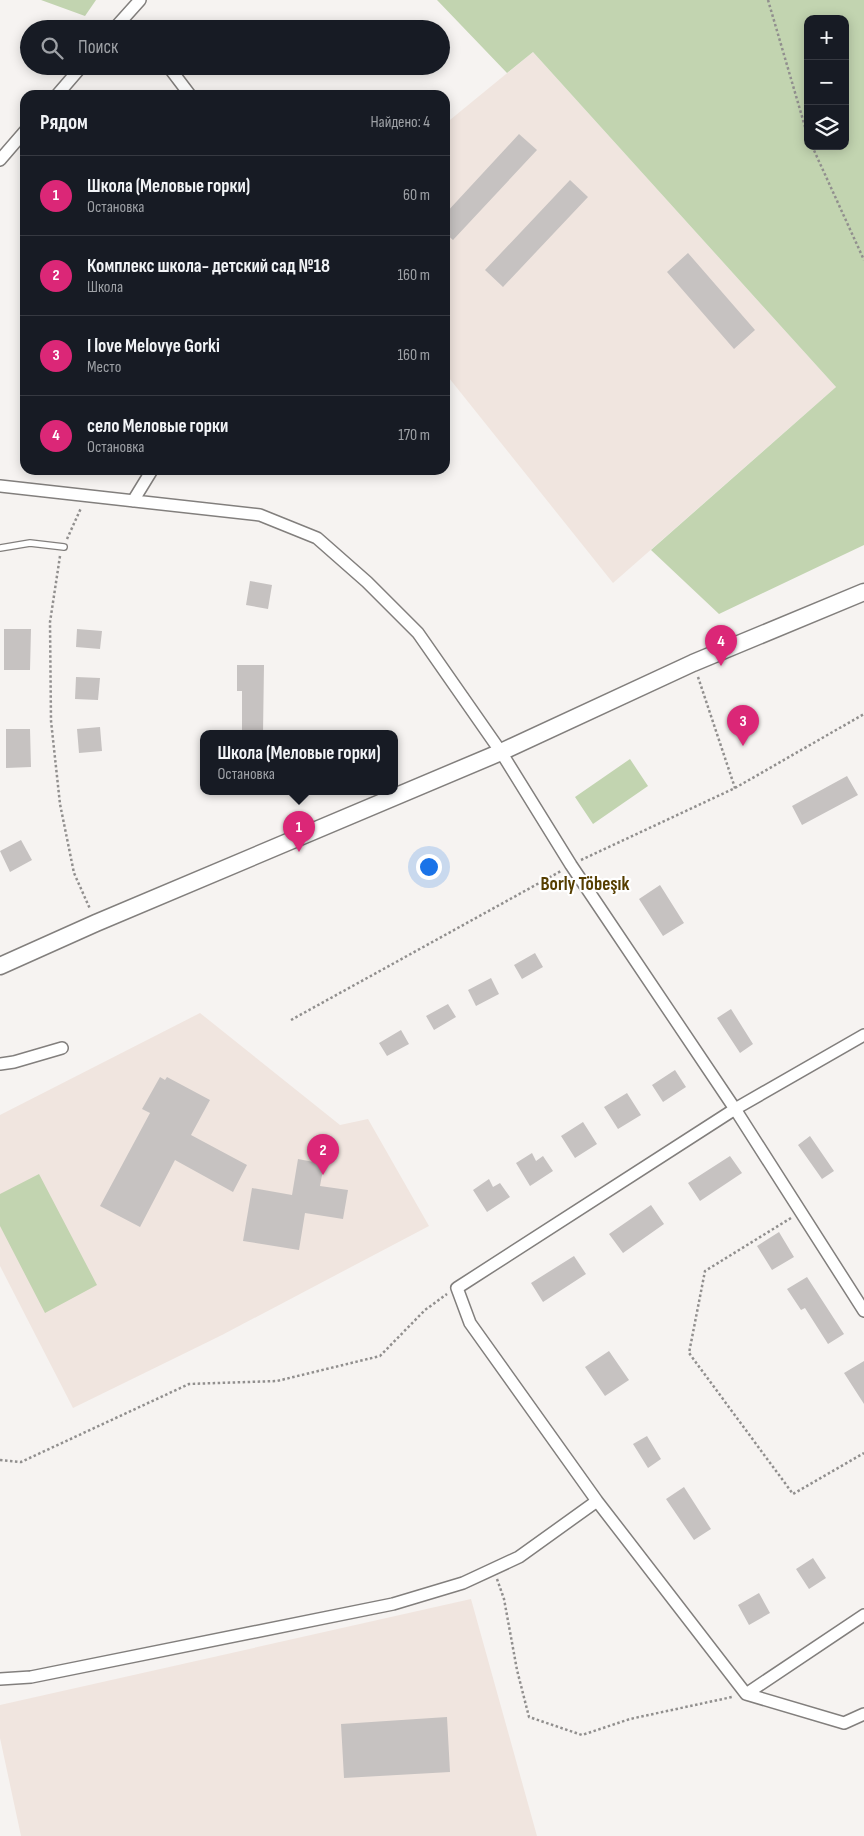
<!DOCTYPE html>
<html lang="ru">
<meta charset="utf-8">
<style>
:root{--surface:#171b24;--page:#20242c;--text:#f1f3f6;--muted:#9ea1a6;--line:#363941;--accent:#db2777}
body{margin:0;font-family:"Sofia Sans Condensed",sans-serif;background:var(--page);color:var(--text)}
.controls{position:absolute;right:15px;top:15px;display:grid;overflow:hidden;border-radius:10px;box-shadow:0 2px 12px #0003}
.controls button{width:45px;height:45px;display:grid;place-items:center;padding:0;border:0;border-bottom:1px solid var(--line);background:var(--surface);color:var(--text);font:25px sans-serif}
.you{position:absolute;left:428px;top:866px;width:18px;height:18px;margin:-12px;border:4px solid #fff;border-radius:50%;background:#1a73e8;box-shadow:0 0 0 8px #1a73e833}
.badge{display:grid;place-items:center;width:32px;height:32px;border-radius:50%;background:var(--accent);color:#fff;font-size:16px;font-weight:700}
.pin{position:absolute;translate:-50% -41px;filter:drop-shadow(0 1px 2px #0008)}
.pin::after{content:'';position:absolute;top:26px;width:18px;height:15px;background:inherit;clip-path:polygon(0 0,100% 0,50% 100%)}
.popup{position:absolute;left:200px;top:730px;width:198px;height:65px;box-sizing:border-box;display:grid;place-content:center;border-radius:10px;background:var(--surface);filter:drop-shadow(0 1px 4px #0005);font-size:16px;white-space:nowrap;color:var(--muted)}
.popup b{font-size:19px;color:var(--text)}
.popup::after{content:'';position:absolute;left:50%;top:100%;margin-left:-10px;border:10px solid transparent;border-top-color:var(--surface)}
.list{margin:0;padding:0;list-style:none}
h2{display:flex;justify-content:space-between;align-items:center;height:65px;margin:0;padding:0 20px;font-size:21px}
h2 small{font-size:16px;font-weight:400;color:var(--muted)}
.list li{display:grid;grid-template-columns:32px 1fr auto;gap:15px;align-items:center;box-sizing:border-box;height:80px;padding:0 20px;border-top:1px solid var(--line)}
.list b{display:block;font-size:19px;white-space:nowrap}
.list p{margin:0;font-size:16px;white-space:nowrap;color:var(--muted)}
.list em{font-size:16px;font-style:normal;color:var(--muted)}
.icon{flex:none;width:28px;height:28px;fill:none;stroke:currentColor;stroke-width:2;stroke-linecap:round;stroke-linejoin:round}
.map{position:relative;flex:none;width:864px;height:1836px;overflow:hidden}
.search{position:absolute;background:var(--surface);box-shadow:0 2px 12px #0003;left:20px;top:20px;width:430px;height:55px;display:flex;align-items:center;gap:12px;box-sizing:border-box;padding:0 18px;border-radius:28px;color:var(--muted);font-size:19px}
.panel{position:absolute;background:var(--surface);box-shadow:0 2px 12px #0003;left:20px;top:90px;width:430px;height:385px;border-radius:15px}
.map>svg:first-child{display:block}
</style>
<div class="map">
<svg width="864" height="1836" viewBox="0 0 864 1836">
<rect width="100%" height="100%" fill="#f6f3f1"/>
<path fill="#f0e5df" d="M533,52L836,387L613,583L445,373V124Z
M200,1013L340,1125L368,1119L429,1226L222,1335L73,1408L0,1266V1115Z
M471,1599L537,1836H21L0,1738V1705Z"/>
<path fill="#c2d4b0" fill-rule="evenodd" d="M41,0H96L85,16Z
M437,0H864V545L719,614L651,550L836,387L533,52L507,73ZM808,19H845V146H808Z
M630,759L648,786L593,824L575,797Z
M39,1174L97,1285L45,1313L0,1226V1194Z"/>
<path fill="#c6c2c1" d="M519,134L537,150L453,240L445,233V214Z
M570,180L588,197L503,287L485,270Z
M688,253L755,330L734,349L667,272Z
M250,581L272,585L268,609L246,605Z
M4,629H31L30,670H4Z
M77,629L102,631L100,649L76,647Z
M237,665H264L263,733H242V691H237Z
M76,677L100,678L98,700L75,699Z
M100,727L102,751L79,753L77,729Z
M6,729H30L31,767L6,768Z
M847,776L858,795L802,825L792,806Z
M21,840L32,860L10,872L0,851Z
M660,885L684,923L663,936L639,899Z
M535,953L543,967L522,979L514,965Z
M491,978L499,994L476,1006L468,990Z
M448,1004L456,1017L434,1030L426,1016Z
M731,1009L753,1044L740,1053L717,1018Z
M401,1030L409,1044L387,1056L379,1043Z
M675,1070L686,1087L663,1102L652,1085Z
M160,1077L165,1080L167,1077L210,1100L191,1135L247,1165L233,1192L175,1160L140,1227L100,1206L150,1113L142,1109Z
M627,1093L641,1115L618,1129L604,1107Z
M583,1122L597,1144L575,1158L561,1136Z
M810,1136L834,1171L822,1179L798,1145Z
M532,1153L536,1161L543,1156L553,1171L530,1186L516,1163Z
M730,1156L742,1173L700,1201L688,1183Z
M298,1159L324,1164L320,1186L348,1190L343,1219L305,1213L299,1250L243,1241L252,1188L292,1195Z
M489,1179L493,1187L500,1183L510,1197L487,1212L473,1190Z
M651,1205L664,1224L623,1253L609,1234Z
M779,1232L794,1257L772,1270L757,1246Z
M574,1256L586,1274L543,1302L531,1283Z
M807,1277L844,1334L828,1344L805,1308L801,1310L787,1289Z
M609,1351L629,1380L605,1396L585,1367Z
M864,1361V1404L844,1373Z
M647,1436L661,1459L648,1468L633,1444Z
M684,1487L711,1529L694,1540L666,1499Z
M813,1558L826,1578L809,1589L796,1569Z
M759,1593L770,1613L749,1625L738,1605Z
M447,1717L450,1772L344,1778L341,1724Z"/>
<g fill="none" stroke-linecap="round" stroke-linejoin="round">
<g stroke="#827f7d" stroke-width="8">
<path id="lane" d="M0,548L30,543L64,547"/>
</g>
<g stroke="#827f7d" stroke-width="14">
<path id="street" d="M114,29L140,0
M168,66L190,95
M57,95L82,66
M0,160L25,131
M0,486L260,515L317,538L367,582L418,633L501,752L571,865L735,1109L864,1311
M133,501L152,470
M864,1035L735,1109L457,1288L470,1323L597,1501L746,1694L844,1723L864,1714
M0,1064L14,1062L62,1048
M0,1679L31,1677L393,1604L463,1583L519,1557L597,1501
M746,1694L864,1615"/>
</g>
<g stroke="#827f7d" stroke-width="19">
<path id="secondary" d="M0,966L96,923L501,752L693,663L864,592"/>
</g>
<path stroke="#918f8e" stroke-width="2.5" stroke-dasharray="2.5 2.5" stroke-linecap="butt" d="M768,0L808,137
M812,146L864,260
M67,539L81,508
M60,556L50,622L51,721L60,804L74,873L90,909
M698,677L735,788
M581,860L735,788L864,714
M291,1020L561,871
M791,1218L705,1271L689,1353L793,1494L864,1453
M0,1460L21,1462L189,1384L277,1381L380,1356L425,1310L447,1294
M497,1579L504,1599L517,1670L529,1717L582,1735L630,1719L732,1697"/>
<use href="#lane" stroke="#fff" stroke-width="5.5"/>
<use href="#street" stroke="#fff" stroke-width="11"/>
<use href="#secondary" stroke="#fff" stroke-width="16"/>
</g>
<g text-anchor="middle" stroke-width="4.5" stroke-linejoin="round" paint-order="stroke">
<g font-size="19" font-weight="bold" fill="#563e00" stroke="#fff">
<text x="585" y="890">Borly Töbeşık</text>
</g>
</g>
</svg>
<div class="controls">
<button>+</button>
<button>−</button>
<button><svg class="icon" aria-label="layers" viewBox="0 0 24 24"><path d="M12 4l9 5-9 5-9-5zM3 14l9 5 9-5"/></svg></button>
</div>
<div class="you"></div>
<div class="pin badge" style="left:299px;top:852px">1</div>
<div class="popup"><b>Школа (Меловые горки)</b>Остановка</div>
<div class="pin badge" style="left:323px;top:1175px">2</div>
<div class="pin badge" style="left:743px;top:746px">3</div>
<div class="pin badge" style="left:721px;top:666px">4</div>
<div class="search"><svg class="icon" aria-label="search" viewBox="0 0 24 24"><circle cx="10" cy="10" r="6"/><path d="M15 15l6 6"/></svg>Поиск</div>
<section class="panel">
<h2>Рядом<small>Найдено: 4</small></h2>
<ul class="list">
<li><span class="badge">1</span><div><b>Школа (Меловые горки)</b><p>Остановка</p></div><em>60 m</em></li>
<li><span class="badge">2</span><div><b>Комплекс школа- детский сад №18</b><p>Школа</p></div><em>160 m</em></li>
<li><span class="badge">3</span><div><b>I love Melovye Gorki</b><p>Место</p></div><em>160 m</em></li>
<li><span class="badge">4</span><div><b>село Меловые горки</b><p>Остановка</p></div><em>170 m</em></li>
</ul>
</section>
</div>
